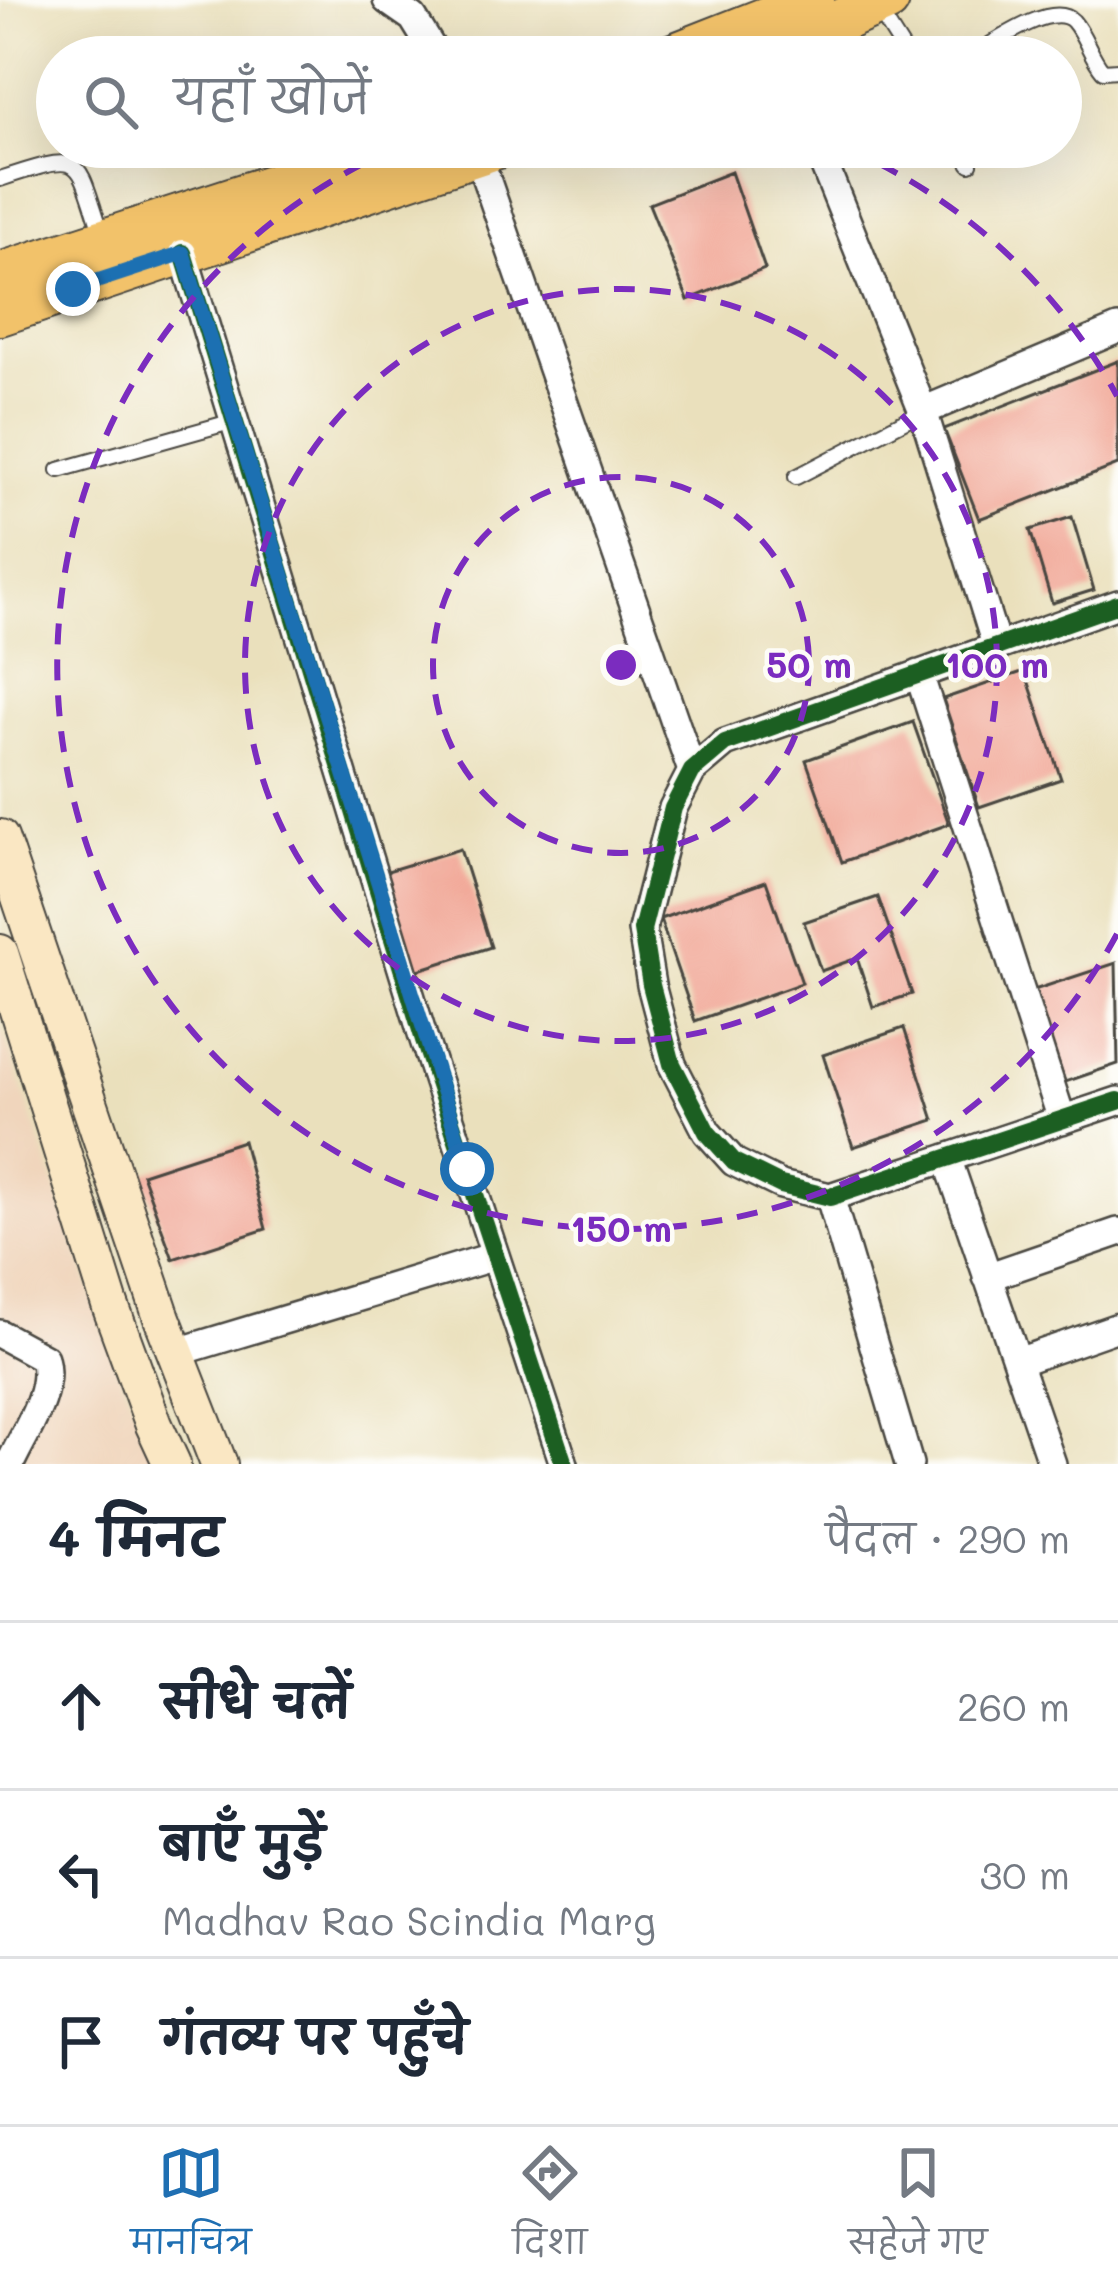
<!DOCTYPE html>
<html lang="hi">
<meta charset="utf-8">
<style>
:root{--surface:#fff;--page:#f6f6f7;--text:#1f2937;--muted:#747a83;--line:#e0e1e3;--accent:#1f6fb2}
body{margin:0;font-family:Mali,"Playpen Sans Deva",sans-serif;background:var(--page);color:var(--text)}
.stop{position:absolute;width:36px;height:36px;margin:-27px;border:9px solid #1f6fb2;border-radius:50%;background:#fff}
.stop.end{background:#1f6fb2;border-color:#fff;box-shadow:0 3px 12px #0008}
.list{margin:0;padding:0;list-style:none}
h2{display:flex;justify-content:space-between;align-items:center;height:156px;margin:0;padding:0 48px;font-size:51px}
h2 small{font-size:39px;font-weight:400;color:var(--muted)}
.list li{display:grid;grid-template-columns:78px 1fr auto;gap:36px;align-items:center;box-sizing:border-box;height:168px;padding:0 48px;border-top:3px solid var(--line)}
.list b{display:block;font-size:45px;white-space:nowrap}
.list p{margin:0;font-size:39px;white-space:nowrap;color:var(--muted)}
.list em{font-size:39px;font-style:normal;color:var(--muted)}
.icon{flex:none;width:66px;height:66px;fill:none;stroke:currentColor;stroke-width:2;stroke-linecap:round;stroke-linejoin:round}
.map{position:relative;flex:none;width:1118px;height:1464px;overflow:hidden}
.search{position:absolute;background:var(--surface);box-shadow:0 12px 48px #0002;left:36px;right:36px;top:36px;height:132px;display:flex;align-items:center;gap:30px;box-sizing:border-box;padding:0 42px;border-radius:66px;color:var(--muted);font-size:45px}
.sheet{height:660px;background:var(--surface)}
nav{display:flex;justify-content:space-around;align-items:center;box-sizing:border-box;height:168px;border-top:3px solid var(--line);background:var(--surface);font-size:33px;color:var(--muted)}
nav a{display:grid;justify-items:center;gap:6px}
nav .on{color:var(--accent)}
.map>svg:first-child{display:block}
</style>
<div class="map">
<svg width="1118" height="1464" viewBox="0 0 1118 1464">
<rect width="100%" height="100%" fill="#fdfcf7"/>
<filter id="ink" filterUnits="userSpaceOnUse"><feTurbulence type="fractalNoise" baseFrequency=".00833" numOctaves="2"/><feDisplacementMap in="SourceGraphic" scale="24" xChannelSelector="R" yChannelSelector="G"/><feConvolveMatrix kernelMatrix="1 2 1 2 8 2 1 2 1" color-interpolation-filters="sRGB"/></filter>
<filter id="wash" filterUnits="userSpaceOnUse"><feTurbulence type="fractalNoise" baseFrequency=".004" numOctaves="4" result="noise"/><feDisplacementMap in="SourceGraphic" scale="48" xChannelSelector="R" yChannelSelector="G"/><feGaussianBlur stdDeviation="2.7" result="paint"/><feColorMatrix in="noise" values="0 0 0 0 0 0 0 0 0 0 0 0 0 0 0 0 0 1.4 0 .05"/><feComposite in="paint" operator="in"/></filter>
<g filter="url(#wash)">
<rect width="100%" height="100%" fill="#eae0bc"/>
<path fill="#f0d5bc" d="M0,1022L115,1363L158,1464H0Z"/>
<g id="blocks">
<path fill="#f1a695" d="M731,172L765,269L688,300L649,204Z
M1118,361V465L979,519L944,429Z
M1072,517L1094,590L1052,603L1030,530Z
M1025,671L1061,779L979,807L943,699Z
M913,722L949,824L842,862L806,760Z
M460,849L491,947L412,972L381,873Z
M766,881L802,983L695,1021L660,919Z
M878,897L912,994L873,1007L857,958L821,971L804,922Z
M1116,963L1118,1064L1065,1082L1034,990Z
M904,1028L934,1120L853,1147L823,1055Z
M243,1141L266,1229L173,1259L142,1174Z"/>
</g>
</g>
<g filter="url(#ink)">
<use href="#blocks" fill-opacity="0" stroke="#484641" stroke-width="3"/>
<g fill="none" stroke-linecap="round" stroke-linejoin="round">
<g stroke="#484641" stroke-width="18">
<path id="service" d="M879,11L908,57
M970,57C992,44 1052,0 1073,21C1086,36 1090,56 1103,71L1118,70
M960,147L970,164
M0,179C87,151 75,154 103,237
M59,470L234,421
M796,477L923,411"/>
</g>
<g stroke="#484641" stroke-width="32">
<path id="minor" d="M387,0L413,18L437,57
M475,147L692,771
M817,147L923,411L997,648
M183,253L424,1040L564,1464
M923,411L1118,329
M1118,604L725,743L692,771L673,808L642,930L651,985L672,1064L707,1132L734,1162L781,1185L830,1197L1118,1101
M919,674L1062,1120
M947,1158L1052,1464
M830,1197L909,1464
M987,1277L1118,1232
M0,1334L44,1358C54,1392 24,1433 10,1464
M174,1353L495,1256
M1018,1362L1118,1327"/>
</g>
<g stroke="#484641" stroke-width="40">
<path id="secondary" d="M0,838L162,1318L219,1464
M0,953L110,1305L154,1425L172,1464"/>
</g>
<g stroke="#484641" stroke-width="46">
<path id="primary" d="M668,57L813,0
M759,57L888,0
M0,274L391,147
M0,314L498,147"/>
</g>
<use href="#service" stroke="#fff" stroke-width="14"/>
<use href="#minor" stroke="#fff" stroke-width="27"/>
<use href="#secondary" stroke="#fae7c3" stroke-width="36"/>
<use href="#primary" stroke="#f2c26a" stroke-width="42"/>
<g stroke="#fdfcf7" stroke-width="26">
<path id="cycleway" d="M183,253L424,1040L564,1464
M1118,604L725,743L692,771L673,808L642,930L651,985L672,1064L707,1132L734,1162L781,1185L830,1197L1118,1101"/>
</g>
<use href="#cycleway" stroke="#1b5e20" stroke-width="18"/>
</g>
</g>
<g fill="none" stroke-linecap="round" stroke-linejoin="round" filter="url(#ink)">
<path stroke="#1f6fb2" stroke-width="15" d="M73,289L183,253L467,1169"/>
</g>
<g fill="none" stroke="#7b2cbf" stroke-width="6" stroke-dasharray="21 15">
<circle cx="621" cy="665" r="188"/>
<circle cx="621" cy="665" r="376"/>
<path d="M1117 934A564 564 0 1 1 396 148M846 148A564 564 0 0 1 1117 396"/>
</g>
<circle cx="621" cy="665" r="18" fill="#7b2cbf" stroke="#fdfcf7" stroke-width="6"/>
<g font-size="36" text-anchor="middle" font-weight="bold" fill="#7b2cbf" stroke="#fdfcf7" stroke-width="9" stroke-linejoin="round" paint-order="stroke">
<text x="809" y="678">50 m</text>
<text x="997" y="678">100 m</text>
<text x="621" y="1242">150 m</text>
</g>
</svg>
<div class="stop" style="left:467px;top:1169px"></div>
<div class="stop end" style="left:73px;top:289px"></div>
<div class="search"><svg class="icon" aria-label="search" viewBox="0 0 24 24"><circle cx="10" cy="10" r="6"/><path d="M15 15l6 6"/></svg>यहाँ खोजें</div>
</div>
<section class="sheet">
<h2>4 मिनट<small>पैदल · 290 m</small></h2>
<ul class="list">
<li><svg class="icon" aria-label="ahead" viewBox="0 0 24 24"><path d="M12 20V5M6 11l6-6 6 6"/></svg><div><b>सीधे चलें</b></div><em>260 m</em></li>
<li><svg class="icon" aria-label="left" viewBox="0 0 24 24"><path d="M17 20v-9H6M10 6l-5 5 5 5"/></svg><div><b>बाएँ मुड़ें</b><p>Madhav Rao Scindia Marg</p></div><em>30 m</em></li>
<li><svg class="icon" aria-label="arrive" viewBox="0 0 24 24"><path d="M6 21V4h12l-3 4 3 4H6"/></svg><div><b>गंतव्य पर पहुँचे</b></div></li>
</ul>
</section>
<nav>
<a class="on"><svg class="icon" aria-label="map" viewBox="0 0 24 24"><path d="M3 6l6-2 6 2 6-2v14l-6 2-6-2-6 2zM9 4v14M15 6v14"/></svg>मानचित्र</a>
<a><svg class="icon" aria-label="directions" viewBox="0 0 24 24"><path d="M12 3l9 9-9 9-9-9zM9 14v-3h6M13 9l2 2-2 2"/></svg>दिशा</a>
<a><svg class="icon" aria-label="saved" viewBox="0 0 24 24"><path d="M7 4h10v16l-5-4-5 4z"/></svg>सहेजे गए</a>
</nav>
